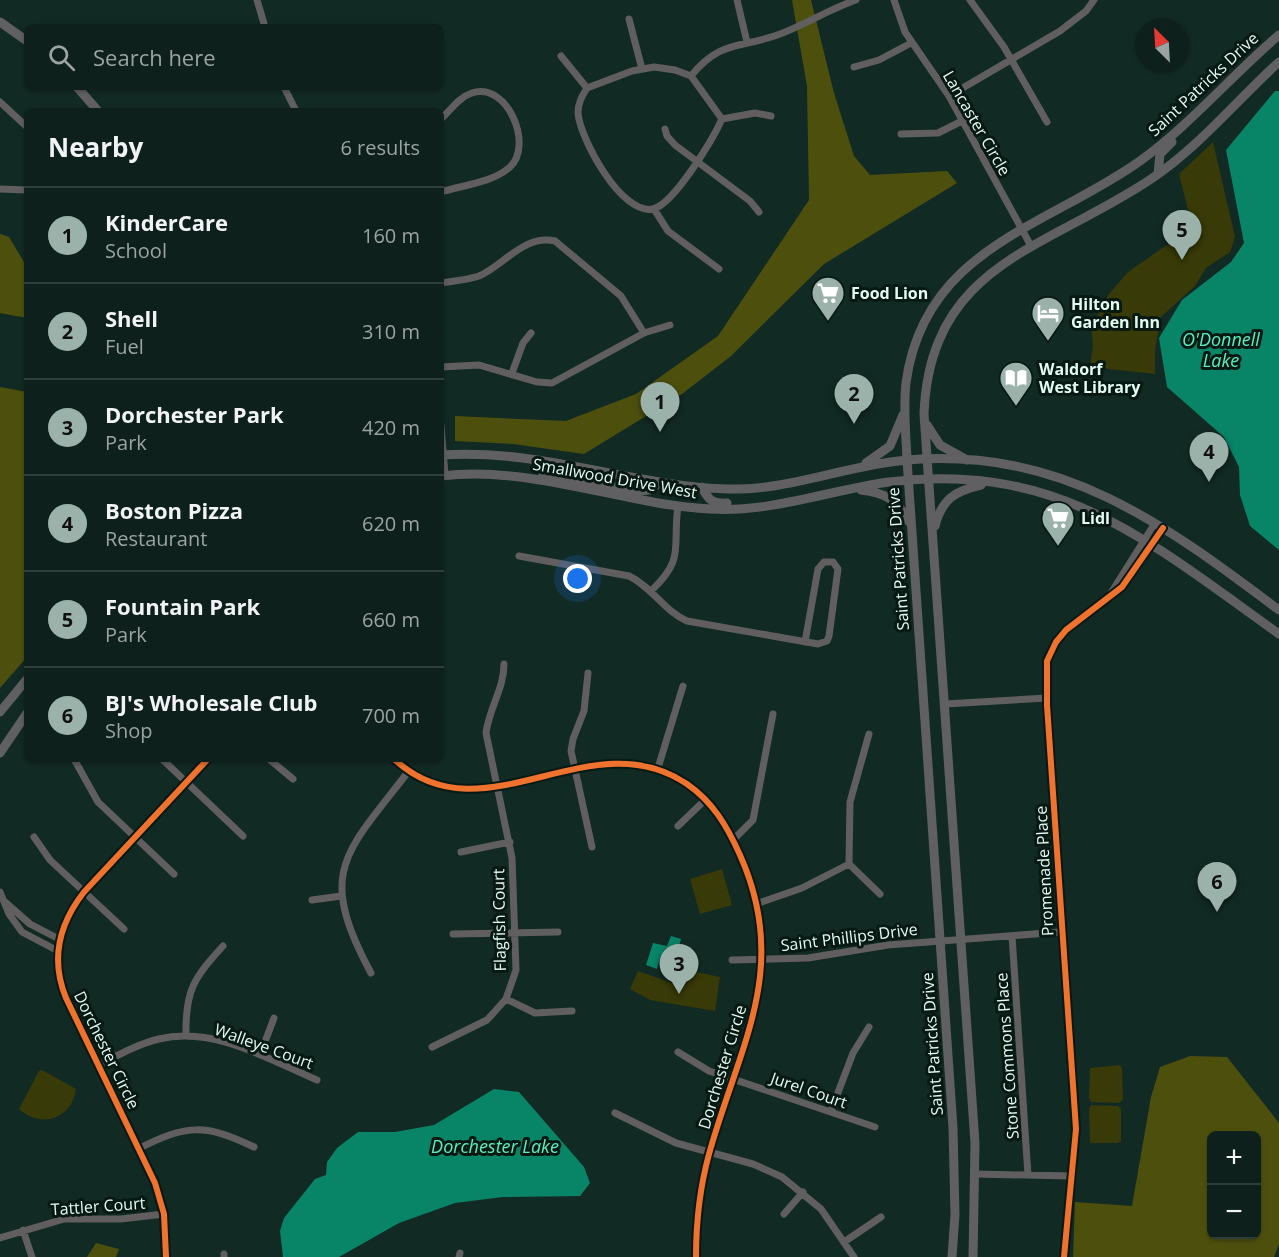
<!DOCTYPE html>
<meta charset="utf-8">
<style>
:root{--surface:#0e201b;--page:#172824;--text:#f1f3f6;--muted:#9ba3a3;--line:#2e3e3a;--accent:#9ab2aa}
body{margin:0;font-family:"Open Sans",sans-serif;background:var(--page);color:var(--text)}
.controls{position:absolute;right:18px;bottom:18px;display:grid;overflow:hidden;border-radius:9px;box-shadow:0 2px 4px #0004}
.controls button{width:54px;height:54px;display:grid;place-items:center;padding:0;border:0;border-bottom:2px solid var(--line);background:var(--surface);color:var(--text);font:30px sans-serif}
.compass{position:absolute;left:1135px;top:18px;width:54px;height:54px;border-radius:50%;background:var(--surface);box-shadow:0 2px 4px #0004;rotate:336deg}
.you{position:absolute;left:578px;top:579px;width:21px;height:21px;margin:-15px;border:4px solid #fff;border-radius:50%;background:#1a73e8;box-shadow:0 0 0 9px #1a73e833}
.badge{display:grid;place-items:center;width:39px;height:39px;border-radius:50%;background:var(--accent);color:#111;font-size:20px;font-weight:700}
.pin{position:absolute;translate:-50% -50px;filter:drop-shadow(0 2px 3px #0008)}
.pin::after{content:'';position:absolute;top:32px;width:21px;height:18px;background:inherit;clip-path:polygon(0 0,100% 0,50% 100%)}
.list{margin:0;padding:0;list-style:none}
h2{display:flex;justify-content:space-between;align-items:center;height:78px;margin:0;padding:0 24px;font-size:26px}
h2 small{font-size:20px;font-weight:400;color:var(--muted)}
.list li{display:grid;grid-template-columns:39px 1fr auto;gap:18px;align-items:center;box-sizing:border-box;height:96px;padding:0 24px;border-top:2px solid var(--line)}
.list b{display:block;font-size:22px;white-space:nowrap}
.list p{margin:0;font-size:20px;white-space:nowrap;color:var(--muted)}
.list em{font-size:20px;font-style:normal;color:var(--muted)}
.icon{flex:none;width:33px;height:33px;fill:none;stroke:currentColor;stroke-width:2;stroke-linecap:round;stroke-linejoin:round}
.map{position:relative;flex:none;width:1279px;height:1257px;overflow:hidden}
.search{position:absolute;background:var(--surface);box-shadow:0 2px 4px #0004;left:24px;top:24px;width:420px;height:66px;display:flex;align-items:center;gap:15px;box-sizing:border-box;padding:0 21px;border-radius:9px;color:var(--muted);font-size:22px}
.panel{position:absolute;background:var(--surface);box-shadow:0 2px 4px #0004;left:24px;top:108px;width:420px;height:654px;border-radius:9px}
.map>svg:first-child{display:block}
</style>
<div class="map">
<svg width="1279" height="1257" viewBox="0 0 1279 1257">
<rect width="100%" height="100%" fill="#122a24"/>
<path fill="#383a07" d="M1213,142L1235,237L1230,252L1206,268L1195,286L1161,317L1155,350V374L1090,367L1093,346L1091,327L1109,294L1128,272L1171,242L1190,218L1179,174Z
M722,869L732,905L700,914L690,879Z
M687,970L720,977L715,1011L650,1000L630,989L638,971L681,986Z
M1120,1065L1122,1069L1123,1099L1119,1103L1091,1102L1089,1098L1090,1068Z
M42,1070L76,1089C72,1119 41,1129 19,1109L39,1071Z
M1091,1105L1118,1106L1121,1109V1141L1118,1143H1090L1089,1109Z"/>
<path fill="#4d500d" fill-rule="evenodd" d="M792,0H811L834,93L854,156L870,175L947,171L957,183L824,264L731,356L682,394L584,454L513,444L455,441V416L566,421L636,394L718,336L809,200L807,86Z
M0,234L9,237L27,267V318L0,313Z
M0,387L27,392V657L0,688Z
M1190,1056L1227,1057L1279,1123V1244L1274,1257H1073L1075,1202L1132,1206L1151,1097L1160,1067ZM1212,1136H1256V1234H1212Z
M96,1243L119,1249L116,1257H87Z"/>
<path fill="#088566" d="M1275,91H1279V550L1250,526L1240,495L1239,467L1224,437L1167,387L1159,338L1182,300L1231,262L1244,243L1226,150Z
M671,936L681,939L675,962L660,958L657,969L646,965L653,943L667,946Z
M494,1089L519,1092L584,1167L590,1183L580,1196L503,1197L455,1203L399,1223L339,1257H283L280,1231L284,1218L315,1179L326,1175L327,1162L337,1148L358,1132H395L434,1125Z"/>
<g fill="none" stroke-linecap="round" stroke-linejoin="round">
<path stroke="#615e60" stroke-width="7" d="M257,0L265,27
M737,0L747,42
M894,0L905,32L949,96L1031,246
M970,0L1004,47L1047,122
M629,19L642,69
M561,56L587,88
M654,67L675,70L691,76L722,119C713,139 674,204 653,209C622,216 580,139 578,113C578,103 582,96 587,88L632,71Z
M854,67L879,60L911,43
M691,76C721,39 741,49 780,34C806,24 830,9 856,0
M284,87L296,111
M949,96L1060,31L1086,11L1094,0
M0,102L27,127
M441,119C451,110 459,97 472,93C507,81 534,145 510,167C492,183 463,185 441,192
M722,119L755,113L771,116
M665,129L667,136L675,145L750,201L759,212
M901,134L938,133L962,121
M0,189L27,190
M654,209L668,231L719,269
M441,283C453,281 467,280 479,276C503,266 524,234 555,241L621,296L644,333L552,383L537,382L479,365L441,367
M644,333L670,325
M512,373L523,343L531,333
M441,426L445,475
M519,556L629,576C652,587 664,611 687,621L818,644L827,641L829,636L838,569L833,562H824L818,569L805,642
M651,591C686,558 672,548 678,506
M1109,596L1155,523
M588,673L584,711L573,739L571,751L592,847
M945,704L1047,698
M74,759L98,802L174,874
M162,759L243,836
M269,759L293,779
M394,759C483,842 589,718 687,784C713,802 727,826 740,855C791,969 739,1046 709,1154C700,1187 696,1222 696,1257
M658,768L683,686
M678,826L706,799
M34,837L50,860L124,929
M733,840L753,820L773,714
M461,852L510,842
M849,864L880,894
M0,892L9,914L22,932L58,951
M312,900L341,896
M5,902L30,924L59,939
M756,904L802,888L849,864L850,802L869,734
M453,934L558,932
M1012,936L1028,1175
M732,960L808,958L888,945L1061,932
M371,973C316,871 345,854 408,772
M506,999L535,1013L572,1011
M186,1036C185,990 194,978 223,946
M432,1047L487,1020L506,999L516,970L512,858L486,733C489,708 504,689 504,664
M678,1052L709,1071L875,1127
M260,1055L274,1018
M99,1065C118,1055 138,1044 159,1039C214,1026 268,1059 317,1080
M831,1111L853,1053L869,1027
M615,1113L676,1143L753,1164L782,1177L821,1209L854,1257
M140,1148C187,1124 206,1124 254,1147
M975,1174L1071,1176
M784,1214L803,1192
M23,1230L32,1257
M0,1238L64,1219H121L164,1214
M844,1242L881,1217
M224,1254V1257
M166,1257L164,1214L155,1183L66,998C50,959 59,924 84,892L208,759
M459,1257L460,1253
M1064,1257L1076,1129L1047,705V661L1056,642L1066,630L1122,587L1163,528"/>
<path stroke="#606062" stroke-width="9" d="M0,22L27,41
M77,87L98,111
M1158,174L1160,154L1172,142
M927,425L940,445L967,460
M441,455C539,448 631,486 728,489C788,491 847,465 907,460C1061,447 1163,523 1279,610
M866,463L890,446L903,415
M543,475L638,491L649,490L660,483
M441,476C533,465 619,504 710,509C770,513 830,490 889,482C1059,461 1150,542 1279,634
M702,487C708,500 713,504 727,503
M861,490C885,493 897,499 908,521
M935,526C942,499 955,491 981,485
M0,712L27,679
M0,753L27,713
M952,1257L955,1215L953,1128L907,460C906,435 903,408 906,383C924,248 1047,227 1140,161C1191,124 1231,76 1279,35
M973,1257L975,1143L924,414C930,263 1047,249 1151,179C1199,147 1236,101 1279,62"/>
<g stroke="#081913" stroke-width="10">
<path id="cycleway" d="M394,759C483,842 589,718 687,784C713,802 727,826 740,855C791,969 739,1046 709,1154C700,1187 696,1222 696,1257
M166,1257L164,1214L155,1183L66,998C50,959 59,924 84,892L208,759
M1064,1257L1076,1129L1047,705V661L1056,642L1066,630L1122,587L1163,528"/>
</g>
<use href="#cycleway" stroke="#ef722f" stroke-width="6"/>
</g>
<defs>
<g id="supermarket-pin" transform="scale(1.725)"><path d="M0 17L-7.5 6A9.5 9.5 0 1 1 7.5 6Z" fill="#9ab2aa" stroke="#081913"/><path d="M-6-5.5h2.5l.6 2H6L4.5 2H-2.5L-4.4-4H-6ZM-1.5 3.2a1.3 1.3 0 1 0 .1 0ZM3 3.2a1.3 1.3 0 1 0 .1 0Z" fill="#fff"/></g>
<g id="hotel-pin" transform="scale(1.725)"><path d="M0 17L-7.5 6A9.5 9.5 0 1 1 7.5 6Z" fill="#9ab2aa" stroke="#081913"/><path d="M-6-4.5h1.5V1H6V5H4.5V3h-9V5H-6ZM-4 0a1.8 1.8 0 1 1 3.6 0ZM.5 0V-2.5h3Q6-2.5 6 0Z" fill="#fff"/></g>
<g id="library-pin" transform="scale(1.725)"><path d="M0 17L-7.5 6A9.5 9.5 0 1 1 7.5 6Z" fill="#9ab2aa" stroke="#081913"/><path d="M-6-4Q-3-5.5-.7-3.5V5Q-3 3-6 4ZM6-4Q3-5.5 .7-3.5V5Q3 3 6 4Z" fill="#fff"/></g>
</defs>
<g fill-rule="evenodd">
<use href="#supermarket-pin" x="828" y="293"/>
<use href="#hotel-pin" x="1048" y="313"/>
<use href="#library-pin" x="1016" y="378"/>
<use href="#supermarket-pin" x="1058" y="518"/>
</g>
<g text-anchor="middle" stroke-width="6" stroke-linejoin="round" paint-order="stroke">
<g font-size="16" fill="#e4fbf2" stroke="#081913">
<text transform="translate(1203 84) rotate(-43)" y="6">Saint Patricks Drive</text>
<text transform="translate(977 123) rotate(60)" y="6">Lancaster Circle</text>
<text transform="translate(615 478) rotate(10)" y="6">Smallwood Drive West</text>
<text transform="translate(898 559) rotate(-94)" y="6">Saint Patricks Drive</text>
<text transform="translate(1044 871) rotate(-93)" y="6">Promenade Place</text>
<text transform="translate(499 920) rotate(-91)" y="6">Flagfish Court</text>
<text transform="translate(849 937) rotate(-7)" y="6">Saint Phillips Drive</text>
<text transform="translate(932 1044) rotate(-94)" y="6">Saint Patricks Drive</text>
<text transform="translate(264 1046) rotate(20)" y="6">Walleye Court</text>
<text transform="translate(107 1050) rotate(64)" y="6">Dorchester Circle</text>
<text transform="translate(1007 1056) rotate(-94)" y="6">Stone Commons Place</text>
<text transform="translate(722 1067) rotate(-73)" y="6">Dorchester Circle</text>
<text transform="translate(809 1090) rotate(19)" y="6">Jurel Court</text>
<text transform="translate(98 1206) rotate(-4)" y="6">Tattler Court</text>
</g>
<g font-size="16" font-weight="bold" fill="#e4fbf2" stroke="#081913" text-anchor="start">
<text x="851" y="299">Food Lion</text>
<text x="1071" y="310">Hilton<tspan x="1071" dy="18">Garden Inn</tspan></text>
<text x="1039" y="375">Waldorf<tspan x="1039" dy="18">West Library</tspan></text>
<text x="1081" y="524">Lidl</text>
</g>
<g font-size="18" font-style="italic" fill="#5af0c2" stroke="#081913">
<text x="1221" y="346">O'Donnell<tspan x="1221" dy="21">Lake</tspan></text>
<text x="495" y="1153">Dorchester Lake</text>
</g>
</g>
</svg>
<div class="controls">
<button>+</button>
<button>−</button>
</div>
<svg class="compass" viewBox="-18 -18 36 36"><path d="M0-13l5 13h-10z" fill="#e53935"/><path d="M0 13l5-13h-10z" fill="#9ba3a3"/></svg>
<div class="you"></div>
<div class="pin badge" style="left:660px;top:432px">1</div>
<div class="pin badge" style="left:854px;top:424px">2</div>
<div class="pin badge" style="left:679px;top:994px">3</div>
<div class="pin badge" style="left:1209px;top:482px">4</div>
<div class="pin badge" style="left:1182px;top:260px">5</div>
<div class="pin badge" style="left:1217px;top:912px">6</div>
<div class="search"><svg class="icon" aria-label="search" viewBox="0 0 24 24"><circle cx="10" cy="10" r="6"/><path d="M15 15l6 6"/></svg>Search here</div>
<section class="panel">
<h2>Nearby<small>6 results</small></h2>
<ul class="list">
<li><span class="badge">1</span><div><b>KinderCare</b><p>School</p></div><em>160 m</em></li>
<li><span class="badge">2</span><div><b>Shell</b><p>Fuel</p></div><em>310 m</em></li>
<li><span class="badge">3</span><div><b>Dorchester Park</b><p>Park</p></div><em>420 m</em></li>
<li><span class="badge">4</span><div><b>Boston Pizza</b><p>Restaurant</p></div><em>620 m</em></li>
<li><span class="badge">5</span><div><b>Fountain Park</b><p>Park</p></div><em>660 m</em></li>
<li><span class="badge">6</span><div><b>BJ's Wholesale Club</b><p>Shop</p></div><em>700 m</em></li>
</ul>
</section>
</div>
